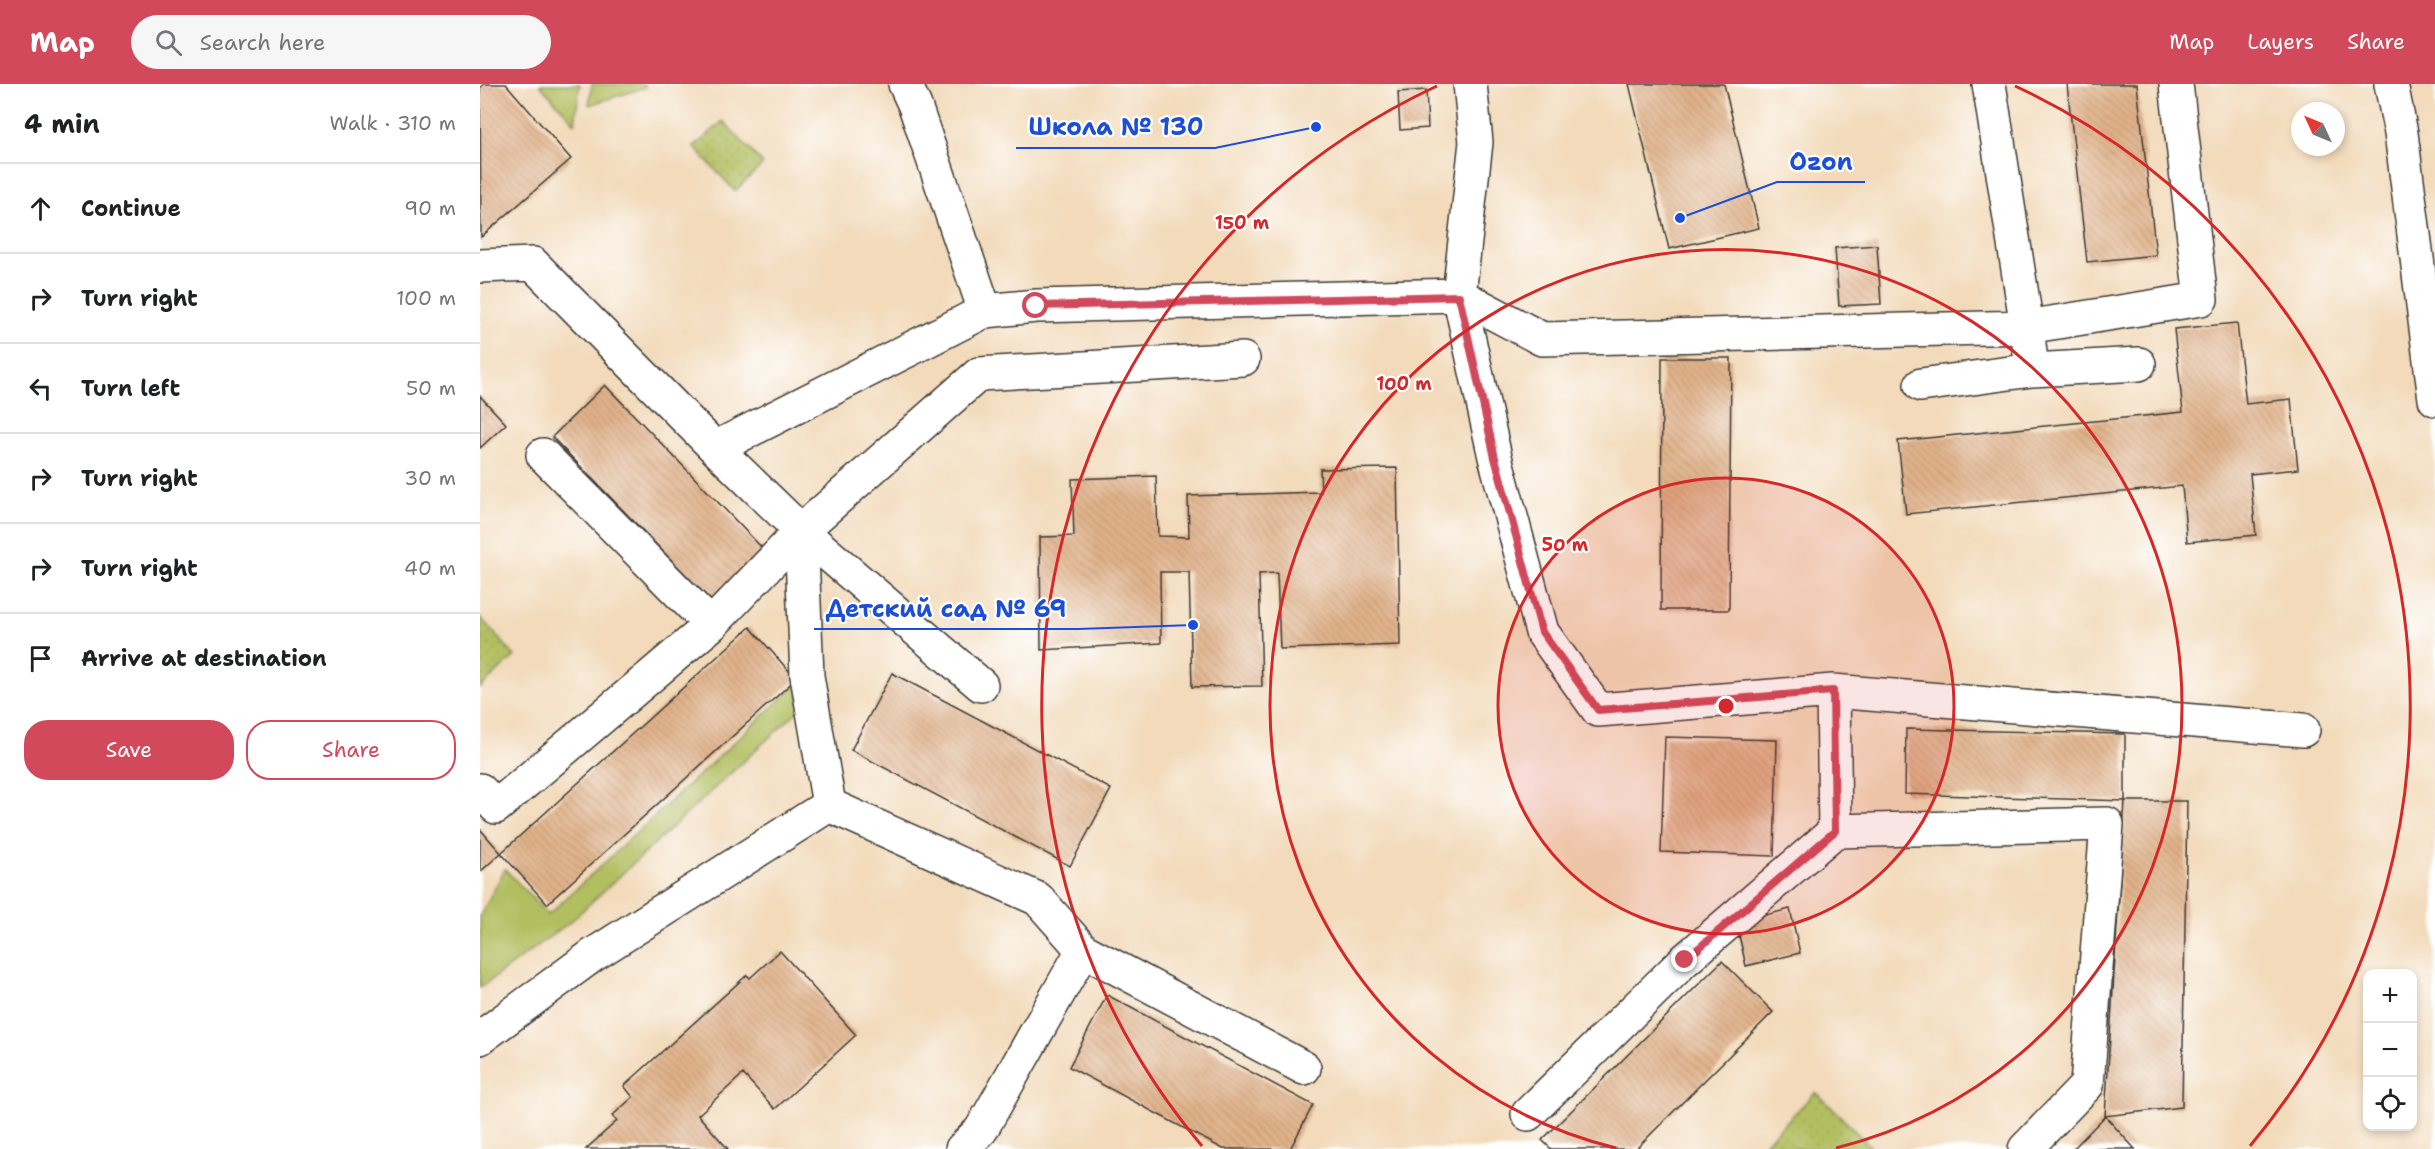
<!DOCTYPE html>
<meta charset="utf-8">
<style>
:root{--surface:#fff;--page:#f6f6f6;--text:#202124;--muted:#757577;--line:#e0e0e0;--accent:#d1495b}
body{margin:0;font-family:"Shantell Sans",sans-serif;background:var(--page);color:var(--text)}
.controls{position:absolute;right:18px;bottom:18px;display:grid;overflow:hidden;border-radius:12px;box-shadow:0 3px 9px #0003}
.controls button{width:54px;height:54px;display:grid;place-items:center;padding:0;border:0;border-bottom:2px solid var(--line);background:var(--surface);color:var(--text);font:30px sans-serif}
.compass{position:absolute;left:1811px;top:18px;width:54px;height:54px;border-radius:50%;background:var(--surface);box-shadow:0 3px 9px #0003;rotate:314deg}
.stop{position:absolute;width:18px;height:18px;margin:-14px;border:4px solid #d1495b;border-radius:50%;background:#fff}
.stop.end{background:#d1495b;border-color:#fff;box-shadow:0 2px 6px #0008}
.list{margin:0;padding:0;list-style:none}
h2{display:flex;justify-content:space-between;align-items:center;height:78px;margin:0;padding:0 24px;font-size:26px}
h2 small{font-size:20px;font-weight:400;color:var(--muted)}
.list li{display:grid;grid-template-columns:39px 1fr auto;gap:18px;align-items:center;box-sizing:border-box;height:90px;padding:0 24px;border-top:2px solid var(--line)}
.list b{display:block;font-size:22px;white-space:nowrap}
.list em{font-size:20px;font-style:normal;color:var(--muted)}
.actions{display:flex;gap:12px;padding:18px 24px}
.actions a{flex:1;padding:14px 0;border:2px solid var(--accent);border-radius:24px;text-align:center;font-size:21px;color:var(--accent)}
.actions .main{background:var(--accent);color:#fff}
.icon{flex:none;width:33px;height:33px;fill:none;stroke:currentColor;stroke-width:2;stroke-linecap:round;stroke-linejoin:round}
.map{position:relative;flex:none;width:1955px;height:1065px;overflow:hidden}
header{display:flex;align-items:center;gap:36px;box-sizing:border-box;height:84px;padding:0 30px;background:var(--accent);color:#fff}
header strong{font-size:28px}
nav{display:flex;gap:33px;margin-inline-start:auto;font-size:21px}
.search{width:420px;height:54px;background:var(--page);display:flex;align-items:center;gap:15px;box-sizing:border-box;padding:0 21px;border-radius:33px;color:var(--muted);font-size:22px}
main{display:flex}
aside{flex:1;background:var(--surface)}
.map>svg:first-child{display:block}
</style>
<header>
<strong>Map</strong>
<div class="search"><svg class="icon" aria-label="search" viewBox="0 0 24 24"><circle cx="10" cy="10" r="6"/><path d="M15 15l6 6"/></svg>Search here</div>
<nav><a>Map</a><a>Layers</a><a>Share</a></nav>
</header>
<main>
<aside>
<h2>4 min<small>Walk · 310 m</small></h2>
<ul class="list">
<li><svg class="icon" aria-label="ahead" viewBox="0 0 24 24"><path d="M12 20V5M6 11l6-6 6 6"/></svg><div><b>Continue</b></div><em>90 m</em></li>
<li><svg class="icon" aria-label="right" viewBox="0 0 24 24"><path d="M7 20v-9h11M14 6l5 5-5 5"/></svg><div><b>Turn right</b></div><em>100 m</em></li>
<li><svg class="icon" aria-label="left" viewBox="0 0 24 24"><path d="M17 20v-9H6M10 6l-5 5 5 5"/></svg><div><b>Turn left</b></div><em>50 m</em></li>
<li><svg class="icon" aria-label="right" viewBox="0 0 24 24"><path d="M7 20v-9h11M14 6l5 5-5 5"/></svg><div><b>Turn right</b></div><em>30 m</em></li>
<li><svg class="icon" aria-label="right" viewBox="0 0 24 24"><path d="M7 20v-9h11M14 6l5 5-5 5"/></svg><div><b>Turn right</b></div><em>40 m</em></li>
<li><svg class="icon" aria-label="arrive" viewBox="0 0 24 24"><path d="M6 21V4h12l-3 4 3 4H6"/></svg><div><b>Arrive at destination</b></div></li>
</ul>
<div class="actions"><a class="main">Save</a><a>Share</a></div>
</aside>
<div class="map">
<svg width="1955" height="1065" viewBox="0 0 1955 1065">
<defs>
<pattern id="park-dots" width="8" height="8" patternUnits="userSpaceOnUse" patternTransform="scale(1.5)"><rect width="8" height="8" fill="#b2bf61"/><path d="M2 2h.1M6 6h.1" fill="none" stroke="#98a454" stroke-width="1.8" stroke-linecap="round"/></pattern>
<pattern id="building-back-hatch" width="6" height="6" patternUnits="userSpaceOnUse" patternTransform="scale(1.5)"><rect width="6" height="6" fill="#e0b28a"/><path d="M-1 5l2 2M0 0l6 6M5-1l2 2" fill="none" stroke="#c09876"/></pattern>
</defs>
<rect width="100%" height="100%" fill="#fff"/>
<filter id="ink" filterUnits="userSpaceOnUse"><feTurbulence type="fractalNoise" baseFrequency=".0167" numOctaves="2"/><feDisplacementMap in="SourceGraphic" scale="12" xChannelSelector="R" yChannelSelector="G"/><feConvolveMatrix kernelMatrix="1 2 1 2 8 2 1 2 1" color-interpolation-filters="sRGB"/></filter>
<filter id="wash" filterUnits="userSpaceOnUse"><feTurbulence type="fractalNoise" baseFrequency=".008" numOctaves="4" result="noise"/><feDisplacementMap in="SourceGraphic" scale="24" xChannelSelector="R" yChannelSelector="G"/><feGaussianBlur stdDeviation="1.35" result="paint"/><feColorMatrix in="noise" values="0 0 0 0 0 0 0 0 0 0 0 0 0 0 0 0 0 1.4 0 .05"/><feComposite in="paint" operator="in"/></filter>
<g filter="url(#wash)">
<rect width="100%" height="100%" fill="#f2daba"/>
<path fill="#b2bf61" stroke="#676e3e" stroke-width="1.5" d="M62,0H100L95,39L60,1Z
M112,0H164L166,3L109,21Z
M317,600L320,625L90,838L0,904V832L25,785L68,831Z"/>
<path fill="url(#park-dots)" stroke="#676e3e" stroke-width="1.5" d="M243,37L283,80L255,107L214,63Z
M0,533L35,572L0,604Z
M1336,1008L1393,1065H1279Z"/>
<g id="blocks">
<path fill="url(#building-back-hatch)" d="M4,0H26L91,75L1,153L0,4Z
M1149,0H1244L1279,144L1189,165Z
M1587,0H1657L1676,171L1607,178Z
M946,6L948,44L920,46L918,8Z
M1397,161L1401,220L1359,222L1355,164Z
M1757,239L1766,320L1811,315L1818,385L1770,390L1776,451L1707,458L1702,402L1426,430L1418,357L1703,328L1694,245Z
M1182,274H1251L1249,526H1181Z
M125,301L284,466L231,517L72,353Z
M0,312L26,340L0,364Z
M917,384L920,561L800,565L797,489L779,490L782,602L712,603L709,488H680L681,559L561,566L560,453L594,452L592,395L676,392L678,452L709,453L708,412L841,408L840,385Z
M270,543L316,595L67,820L21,769Z
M412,589L631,705L590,782L371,666Z
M1426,645L1645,650V717L1425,710Z
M1185,653L1297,656L1294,772L1181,768Z
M1645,717H1707L1702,1023L1625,1032Z
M0,745L21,769L0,788Z
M1310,825L1320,869L1266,882L1256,838Z
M300,867L376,951L295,1025L263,990L218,1031L248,1065H106L137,1037L132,1032L153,1013L144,1002L267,891L270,894Z
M1242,877L1293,928L1156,1065H1071L1062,1056Z
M627,911L833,1021L810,1065H743L589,983Z
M1625,1032L1655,1065H1593Z"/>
</g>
</g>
<g filter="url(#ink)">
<use href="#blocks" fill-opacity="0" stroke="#3c3834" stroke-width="1.5"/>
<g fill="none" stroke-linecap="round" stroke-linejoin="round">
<g stroke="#3c3834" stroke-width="36">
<path id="minor" d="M425,0L435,22L505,227
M990,0L996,58L979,211L1015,373L1062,548L1118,626L1353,607L1823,646
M1509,0L1547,243L1552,286
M1911,0L1921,49L1955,315
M0,182L53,180L235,364L321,447L231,541L63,371
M1441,301L1552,286L1659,280
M235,364L505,227L556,222L979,211L1062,255L1547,243L1721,215L1696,0
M321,447L501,601
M1353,607L1355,747L1627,740L1607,1001L1545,1065
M0,706L16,723L231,541
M603,866L824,984
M0,954L113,871L349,721
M1048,1030L1205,876L1355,747
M482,1065L501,1046L603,866L558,815L349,721L327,592L321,447L499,290L763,275"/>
</g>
<use href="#minor" stroke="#fff" stroke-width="33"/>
</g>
</g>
<g fill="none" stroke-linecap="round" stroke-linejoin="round" filter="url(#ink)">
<path stroke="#d1495b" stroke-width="8" d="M556,222L979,212L1015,374L1062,548L1118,626L1353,607L1355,747L1205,876"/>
</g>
<circle cx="1246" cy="622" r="228" fill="#d62828" fill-opacity=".12"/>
<g fill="none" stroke="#d62828" stroke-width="3">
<circle cx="1246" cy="622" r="228"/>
<path d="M1136 1064A456 456 0 1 1 1356 1064"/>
<path d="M722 1062A684 684 0 0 1 957 2M1535 2A684 684 0 0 1 1770 1062"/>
</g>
<circle cx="1246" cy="622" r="9" fill="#d62828" stroke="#fff" stroke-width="3"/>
<g font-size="18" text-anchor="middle" font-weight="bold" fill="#d62828" stroke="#fff" stroke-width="4.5" stroke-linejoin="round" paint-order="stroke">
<text x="762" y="145">150 m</text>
<text x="924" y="306">100 m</text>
<text x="1085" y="467">50 m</text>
</g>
<path fill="none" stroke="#1d4ed8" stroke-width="2" d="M836 43L735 64H536M1200 134L1297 98H1385M713 541L598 545H334"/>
<g fill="#1d4ed8" stroke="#fff" stroke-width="2">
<circle cx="836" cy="43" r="6"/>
<circle cx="1200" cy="134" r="6"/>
<circle cx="713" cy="541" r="6"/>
</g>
<g font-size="24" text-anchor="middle" font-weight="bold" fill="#1d4ed8" stroke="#fff" stroke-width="4.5" stroke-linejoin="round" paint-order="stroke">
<text x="636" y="51">Школа № 130</text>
<text x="1341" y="86">Ozon</text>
<text x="466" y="533">Детский сад № 69</text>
</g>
</svg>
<div class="controls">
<button>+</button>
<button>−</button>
<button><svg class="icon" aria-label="locate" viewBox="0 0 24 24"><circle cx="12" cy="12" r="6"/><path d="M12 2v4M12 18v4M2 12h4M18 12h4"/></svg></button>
</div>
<svg class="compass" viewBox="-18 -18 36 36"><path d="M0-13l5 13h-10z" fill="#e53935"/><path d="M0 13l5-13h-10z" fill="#757577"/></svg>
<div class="stop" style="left:556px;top:222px"></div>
<div class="stop end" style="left:1205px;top:876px"></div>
</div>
</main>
